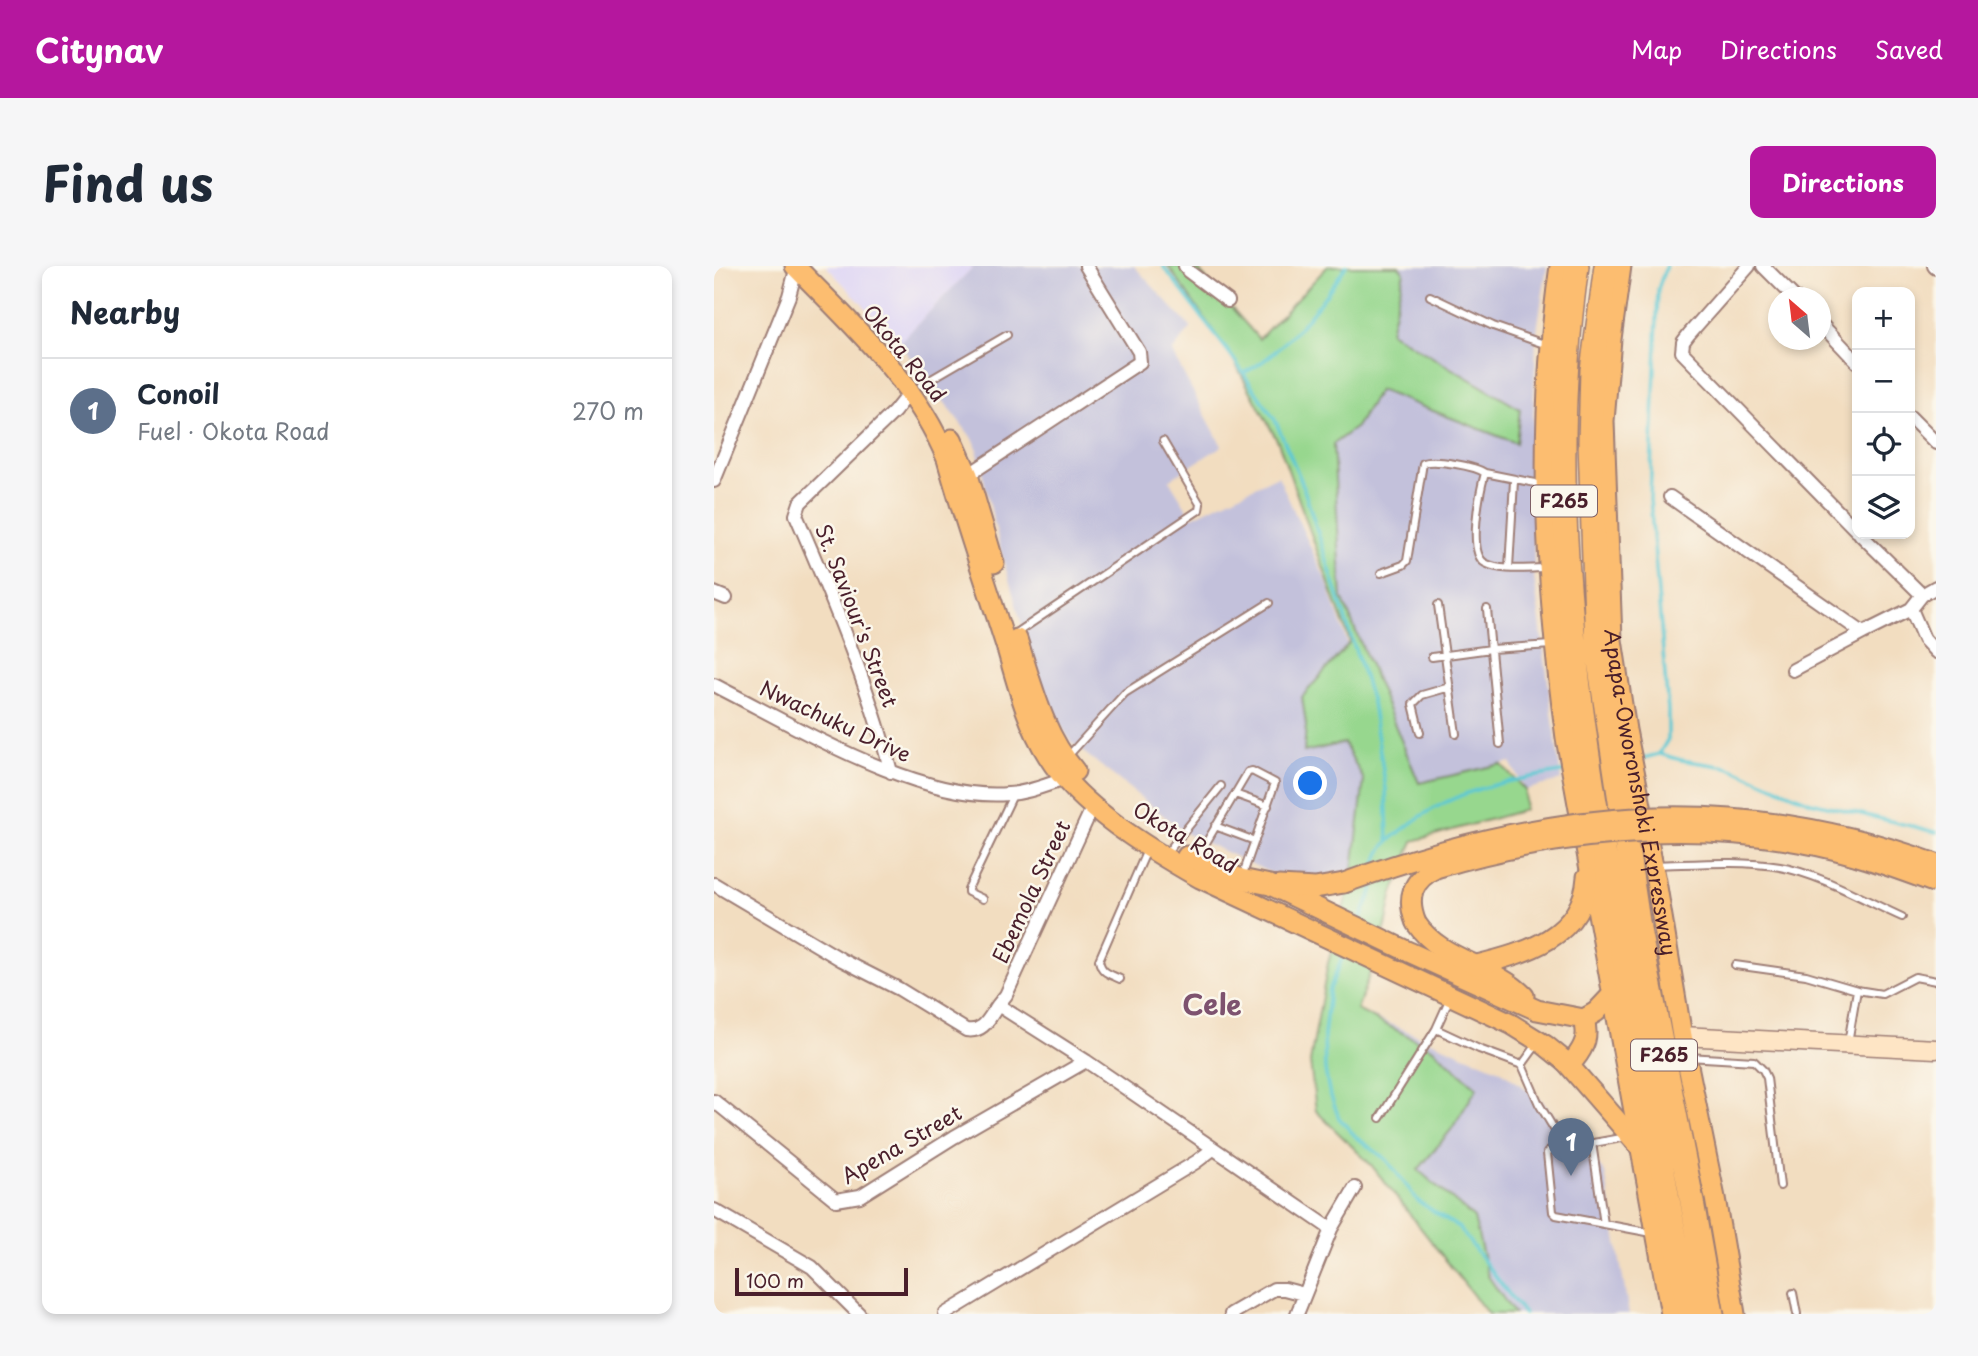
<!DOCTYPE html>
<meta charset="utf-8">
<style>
:root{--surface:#fff;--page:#f6f6f7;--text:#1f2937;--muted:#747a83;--line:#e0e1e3;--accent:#b5179e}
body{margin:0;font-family:"Playpen Sans",sans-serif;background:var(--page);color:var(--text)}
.controls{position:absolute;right:21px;top:21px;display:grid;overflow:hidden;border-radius:14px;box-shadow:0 4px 10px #0003}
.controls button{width:63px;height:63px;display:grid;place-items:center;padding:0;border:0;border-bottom:2px solid var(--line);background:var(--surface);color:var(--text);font:35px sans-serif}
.compass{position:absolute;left:1054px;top:21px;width:63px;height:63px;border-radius:50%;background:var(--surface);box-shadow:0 4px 10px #0003;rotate:332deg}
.scale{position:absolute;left:21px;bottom:18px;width:173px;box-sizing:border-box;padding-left:7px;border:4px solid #4a1f2b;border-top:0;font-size:19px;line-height:24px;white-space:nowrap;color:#4a1f2b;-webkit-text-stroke:5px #fbf7ec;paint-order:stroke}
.you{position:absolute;left:597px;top:518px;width:24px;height:24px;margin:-18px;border:5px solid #fff;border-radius:50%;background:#1a73e8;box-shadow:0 0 0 10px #1a73e833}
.badge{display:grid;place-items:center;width:46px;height:46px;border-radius:50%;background:var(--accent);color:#fff;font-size:23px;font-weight:700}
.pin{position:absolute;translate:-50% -58px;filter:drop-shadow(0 2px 4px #0008)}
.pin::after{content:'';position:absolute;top:37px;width:24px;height:21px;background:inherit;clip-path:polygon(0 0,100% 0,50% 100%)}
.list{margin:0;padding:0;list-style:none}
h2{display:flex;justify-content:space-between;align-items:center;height:91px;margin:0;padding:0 28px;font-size:30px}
h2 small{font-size:23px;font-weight:400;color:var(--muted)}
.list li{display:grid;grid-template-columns:46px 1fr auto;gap:21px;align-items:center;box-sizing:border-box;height:105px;padding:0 28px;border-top:2px solid var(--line)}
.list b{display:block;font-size:26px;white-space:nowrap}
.list p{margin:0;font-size:23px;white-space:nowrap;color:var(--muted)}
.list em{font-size:23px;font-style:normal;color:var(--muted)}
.icon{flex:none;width:38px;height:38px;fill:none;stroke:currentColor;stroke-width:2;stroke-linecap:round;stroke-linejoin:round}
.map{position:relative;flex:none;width:1222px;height:1048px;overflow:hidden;border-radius:14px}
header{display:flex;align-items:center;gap:42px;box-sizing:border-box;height:98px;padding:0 35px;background:var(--accent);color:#fff}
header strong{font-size:33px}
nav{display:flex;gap:38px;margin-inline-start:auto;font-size:24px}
.intro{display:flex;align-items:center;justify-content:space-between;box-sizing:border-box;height:168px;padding:0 42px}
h1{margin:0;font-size:49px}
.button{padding:18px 32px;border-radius:14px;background:var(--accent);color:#fff;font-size:24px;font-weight:700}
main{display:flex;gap:42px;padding:0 42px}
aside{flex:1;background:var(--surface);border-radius:14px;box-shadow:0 4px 10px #0003}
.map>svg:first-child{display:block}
</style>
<header>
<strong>Citynav</strong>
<nav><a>Map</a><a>Directions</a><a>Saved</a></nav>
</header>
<div class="intro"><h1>Find us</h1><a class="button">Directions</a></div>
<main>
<aside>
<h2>Nearby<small></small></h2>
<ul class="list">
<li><span class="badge" style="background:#5c6f8a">1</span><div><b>Conoil</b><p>Fuel · Okota Road</p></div><em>270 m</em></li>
</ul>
</aside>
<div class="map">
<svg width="1222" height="1048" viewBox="0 0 1222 1048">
<rect width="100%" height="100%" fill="#fbf7ec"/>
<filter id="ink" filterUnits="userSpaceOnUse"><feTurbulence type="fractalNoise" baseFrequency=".0143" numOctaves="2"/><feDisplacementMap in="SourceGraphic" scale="14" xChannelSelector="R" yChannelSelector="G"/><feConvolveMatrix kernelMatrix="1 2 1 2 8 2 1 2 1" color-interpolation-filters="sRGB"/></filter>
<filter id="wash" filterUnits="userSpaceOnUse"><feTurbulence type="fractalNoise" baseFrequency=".00686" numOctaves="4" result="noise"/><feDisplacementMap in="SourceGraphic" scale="28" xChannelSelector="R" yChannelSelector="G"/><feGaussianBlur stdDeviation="1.57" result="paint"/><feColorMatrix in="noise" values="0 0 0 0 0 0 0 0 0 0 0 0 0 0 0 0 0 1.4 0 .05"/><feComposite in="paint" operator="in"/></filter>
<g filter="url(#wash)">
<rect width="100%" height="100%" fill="#f2ddc0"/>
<path fill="#ded5f5" d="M112,0H260L185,77Z"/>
<path fill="#c3c1db" d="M260,0H420L477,62L458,86L508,180L455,214L478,251L564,210L613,317L634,379L588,431L592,459L590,485L630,476L650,514L638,612L572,614L473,568L358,477L332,435L316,387L288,289L261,176L185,77Z
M685,0H833L822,71L818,185L820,311L847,514L811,524L796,496L706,518L628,332L619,178L642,161L665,124L805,143L676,66L690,6Z
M643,744L786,804L828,835L891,907L915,1048H800L774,1010L760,952L704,904L737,864Z"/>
<path fill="#97d78e" stroke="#707b5c" stroke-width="2" d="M454,0H481L545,73L614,0H685L690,6L676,66L806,143L802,177L665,124L642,161L619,178L628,332L705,517L787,498L811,524L810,544L699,575L678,630L672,660L643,744L718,782L763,822L737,864L704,904L760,952L774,1010L800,1048H774L658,900L602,845L596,796L614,697L638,612L650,514L630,477L590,486L592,459L588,431L636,376L564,176L519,93Z"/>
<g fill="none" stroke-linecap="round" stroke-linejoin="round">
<path stroke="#5cc8d3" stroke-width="3.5" d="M449,0L519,92L561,154L587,214L658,436L672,523L674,574
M529,107C569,89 608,36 632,0
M946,488L967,494L1013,501L1097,536L1222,566
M926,493L945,488L954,473V444L936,233L944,23L952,0
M662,599C664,584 675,574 687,565C740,522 788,516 853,505
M645,656L658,626L659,614
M630,688L615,723L610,770L611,804L615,825L625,852L643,872L673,894L704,935L745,962L810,1048"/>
</g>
</g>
<g filter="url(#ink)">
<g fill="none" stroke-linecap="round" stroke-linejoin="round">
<g stroke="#9e7e76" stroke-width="10">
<path id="lane" d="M716,30L779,60L833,79
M207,119L293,69
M831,219L771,207C766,225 753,287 771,297C788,306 813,302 832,302
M795,302L800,215
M667,307L689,299L693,295L709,197C721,193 761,200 771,207
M724,339L742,468
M773,343L786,478
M301,368L485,244L486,238L449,175
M718,391L777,383L838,379
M706,467L699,438L708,429L736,421
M355,489L411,427L555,337
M521,528L554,540
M501,560L541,575
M456,583L507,520
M483,592L534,506L538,505L561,517L528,611
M941,599C982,598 1026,594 1066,601C1106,608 1150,634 1188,651
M269,633L254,626V623L299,529
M1021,699L1092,709L1143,724
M406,713C396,708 387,707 385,694L433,584
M736,732L722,763L765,783L808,799L825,838L852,883
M1134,777L1143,724L1168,728L1201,711L1222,715
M974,791L1040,795L1049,804L1053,812L1066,920
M808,799L824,777
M666,852L722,763
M913,871L835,885L833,887L839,946L842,949L938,967
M878,877L890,958
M1079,1027L1083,1048"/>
</g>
<g stroke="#9e7e76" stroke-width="16">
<path id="street" d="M471,0L474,5L514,35
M1035,0L975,68L969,76L968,86L1143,265
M1049,0L1081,32
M1220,0L1222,2
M1106,57L1143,96
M1196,151L1222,177
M254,209L426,96L425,86L372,0
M0,215L75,30L83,0
M956,231L1149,367L1197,343L1208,329L1222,321
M1146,268L1208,329
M0,327L12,332
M1197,343L1210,373L1222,386
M1079,404L1149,367
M0,419C80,459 204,536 294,528C314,527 332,519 351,513
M177,506C154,418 118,332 82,249L86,237L180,146L196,126
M379,540L292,729L284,739L372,795L617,963
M0,618L128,694L185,723L252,764C270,767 275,752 284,739
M0,835L122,934L146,930L240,871L372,795
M0,944L98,1001L145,1048
M231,1048L482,896L499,883
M517,1048L560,1023H571L590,1028
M583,1048L617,963L641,922"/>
</g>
<g stroke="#9e7e76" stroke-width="21">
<path id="secondary" d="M968,770L1222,783"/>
</g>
<g stroke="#9e7e76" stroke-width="23">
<g id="primary">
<path d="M81,0C138,59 202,116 233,193C251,258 274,322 294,386C304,421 314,459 334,490C365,541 435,583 486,612L797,758L831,779L852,796L926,881"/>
<path d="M846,0C823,156 831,316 852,472L957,1048"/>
<path id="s1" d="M907,0L897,73L890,155L898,374L912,464L942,615L968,770L1001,932L1021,1048"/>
<path d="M238,173L254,209L280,297"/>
<path d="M303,373C318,418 329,468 361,505"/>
<path d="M473,590L527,613L556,619L695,686L823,744L870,753L882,746L899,728"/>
<path d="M565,620L601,622L630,617"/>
<path d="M702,657C727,695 779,698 810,730"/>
<path d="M763,699C812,687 869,671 873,611"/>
<path d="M852,796L860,794C871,780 875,770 870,753"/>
</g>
</g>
<g stroke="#9e7e76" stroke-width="26">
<path id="highway" d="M863,0C837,179 853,359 881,536L975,1048
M892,0L878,104L876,176L883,381L926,669L975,919L998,1048"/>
</g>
<use href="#lane" stroke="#fff" stroke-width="6"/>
<use href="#street" stroke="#fff" stroke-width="12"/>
<use href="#secondary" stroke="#fee5c5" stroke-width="18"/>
<use href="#primary" stroke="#fcbd6f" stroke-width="19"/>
<use href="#highway" stroke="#fcbd6f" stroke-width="23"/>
<g stroke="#9e7e76" stroke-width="23" stroke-linecap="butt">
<path id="primary-bridge" d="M630,617C832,543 1016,523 1222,598
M702,657C692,632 698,614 722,602C837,567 971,554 1090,577C1135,585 1179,601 1222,617"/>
</g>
<use href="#primary-bridge" stroke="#fcbd6f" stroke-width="19"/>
</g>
</g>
<g text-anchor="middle" stroke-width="5" stroke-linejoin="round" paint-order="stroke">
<g fill="#fbf7ec" stroke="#7f6065" stroke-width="2">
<rect x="817" y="219.5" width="66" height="31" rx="5"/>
<rect x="917" y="773.5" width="66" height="31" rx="5"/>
</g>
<g font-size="19" font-weight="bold" fill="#4a1f2b">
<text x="850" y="242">F265</text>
<text x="950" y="796">F265</text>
</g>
<g font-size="21" fill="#4a1f2b" stroke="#fbf7ec">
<text transform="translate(190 88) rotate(51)" y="7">Okota Road</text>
<text transform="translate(142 350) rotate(69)" y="7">St. Saviour's Street</text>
<text transform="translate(121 456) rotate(25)" y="7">Nwachuku Drive</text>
<text dy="7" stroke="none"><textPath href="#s1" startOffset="530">Apapa-Oworonshoki Expressway</textPath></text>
<text transform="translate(471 572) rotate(31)" y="7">Okota Road</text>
<text transform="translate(318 626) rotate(-65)" y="7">Ebemola Street</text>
<text transform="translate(188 879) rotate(-30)" y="7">Apena Street</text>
</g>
<g font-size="28" font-weight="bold" fill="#7d526f" stroke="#fbf7ec">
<text x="498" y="749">Cele</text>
</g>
</g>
</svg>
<div class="controls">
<button>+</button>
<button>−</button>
<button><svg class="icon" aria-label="locate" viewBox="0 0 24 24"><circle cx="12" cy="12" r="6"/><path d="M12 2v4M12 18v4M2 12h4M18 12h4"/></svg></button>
<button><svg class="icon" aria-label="layers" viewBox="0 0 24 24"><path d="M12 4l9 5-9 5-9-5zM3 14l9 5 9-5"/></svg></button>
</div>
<svg class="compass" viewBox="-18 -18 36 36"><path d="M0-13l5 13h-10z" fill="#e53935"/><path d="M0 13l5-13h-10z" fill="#747a83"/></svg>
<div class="scale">100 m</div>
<div class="you"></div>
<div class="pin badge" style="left:857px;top:910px;background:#5c6f8a">1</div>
</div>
</main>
